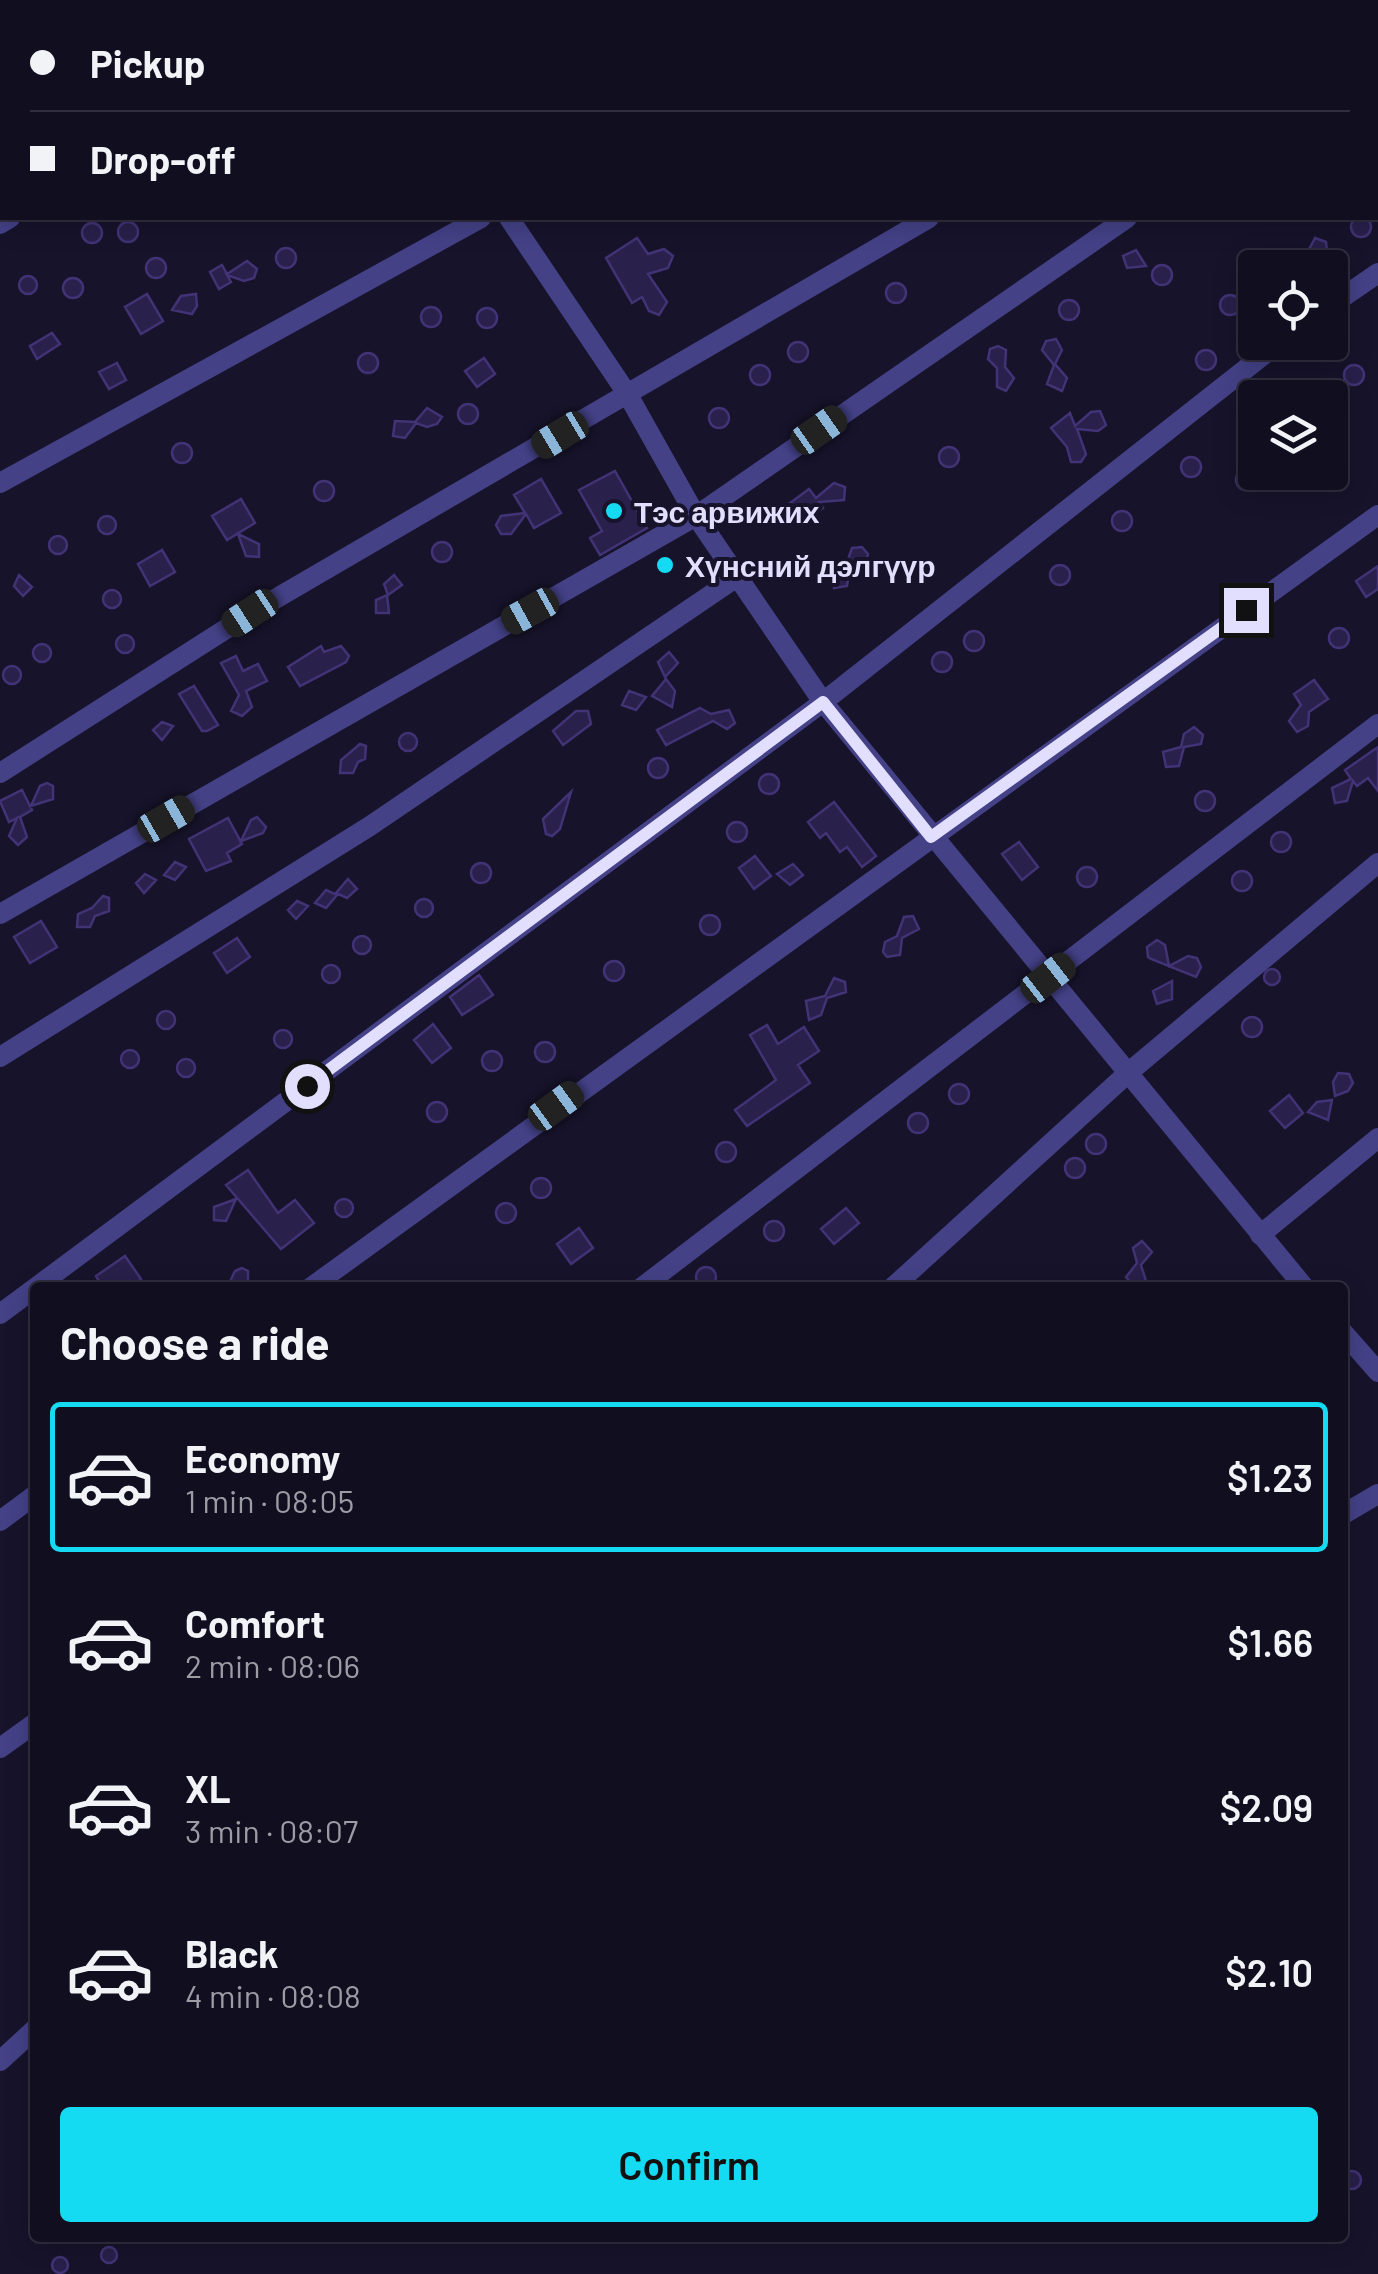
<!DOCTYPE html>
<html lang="en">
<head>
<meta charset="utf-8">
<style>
  body { margin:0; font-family:Barlow,sans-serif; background:#1a1729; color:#f1f3f6; height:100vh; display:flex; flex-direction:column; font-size:38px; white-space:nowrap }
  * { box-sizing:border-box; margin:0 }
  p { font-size:32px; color:#9c9ca5 }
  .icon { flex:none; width:55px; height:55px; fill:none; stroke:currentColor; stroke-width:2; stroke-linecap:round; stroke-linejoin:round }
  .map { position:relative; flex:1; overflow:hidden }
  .details { position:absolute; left:30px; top:1282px; width:1318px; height:960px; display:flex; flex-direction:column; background:#110e20; border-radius:10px; box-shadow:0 5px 25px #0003,0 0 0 2px #302e3e }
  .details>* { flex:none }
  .banner { position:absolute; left:0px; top:0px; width:1380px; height:220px; box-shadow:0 5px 25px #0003,0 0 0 2px #302e3e; display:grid; align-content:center; height:220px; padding:0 30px; background:#110e20 }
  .buttons { position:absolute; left:1238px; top:250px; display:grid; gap:20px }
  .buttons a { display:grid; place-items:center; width:110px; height:110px; border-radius:10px; background:#110e20; box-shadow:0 5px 25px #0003,0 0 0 2px #302e3e; font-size:50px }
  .end { position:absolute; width:45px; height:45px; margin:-22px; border:12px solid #e2defd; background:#111; box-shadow:0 0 0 5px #111 }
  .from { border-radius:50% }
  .car { position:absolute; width:30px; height:60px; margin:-30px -15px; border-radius:12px; box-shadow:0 0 8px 2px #0007; background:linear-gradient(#222 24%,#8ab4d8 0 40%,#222 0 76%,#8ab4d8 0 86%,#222 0) }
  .banner b { display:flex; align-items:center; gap:35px; height:95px; font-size:38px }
  .banner b+b { border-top:2px solid #302e3e }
  .banner i { width:25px; height:25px; background:#f1f3f6 }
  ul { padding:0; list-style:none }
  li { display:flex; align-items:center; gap:30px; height:150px; margin:0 20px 15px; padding:0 10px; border:5px solid transparent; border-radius:10px }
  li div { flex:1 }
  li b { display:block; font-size:38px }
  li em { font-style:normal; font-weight:600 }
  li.active { border-color:#15dbf2 }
  li>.icon { width:90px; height:90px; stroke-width:1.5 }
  h2 { padding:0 30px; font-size:45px; line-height:120px }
  .cta { display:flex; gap:20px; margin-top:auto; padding:20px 30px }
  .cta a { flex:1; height:115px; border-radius:10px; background:#15dbf2; color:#111; font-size:40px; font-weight:600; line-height:115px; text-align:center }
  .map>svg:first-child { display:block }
  .building { fill:#29204b; stroke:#413375; stroke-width:2.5 }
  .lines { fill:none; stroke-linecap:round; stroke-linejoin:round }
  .street { stroke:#444187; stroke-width:20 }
  .route { stroke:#e2defd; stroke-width:12 }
  .poi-dot { fill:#15dbf2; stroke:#17132b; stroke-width:4 }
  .labels { text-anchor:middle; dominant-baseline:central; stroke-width:8; stroke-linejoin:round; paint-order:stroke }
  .poi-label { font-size:30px; font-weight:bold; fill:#e2defd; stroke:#17132b; text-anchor:start }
</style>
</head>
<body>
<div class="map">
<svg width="1378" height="2274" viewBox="0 0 1378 2274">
  <rect width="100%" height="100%" fill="#17132b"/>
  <path class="building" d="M1351 227a10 10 0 1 1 20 0a10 10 0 1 1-20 0Z
    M118 232a10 10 0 1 1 20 0a10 10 0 1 1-20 0Z
    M82 233a10 10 0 1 1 20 0a10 10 0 1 1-20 0Z
    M637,238l11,16 16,-5 9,7 -5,12 -20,6 19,28 -8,13 -10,-4 -7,-14 -10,6 -26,-45z
    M1315,238l11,4 1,10 -18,6 -2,10h-41l-1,-10 42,-5z
    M276 258a10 10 0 1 1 20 0a10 10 0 1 1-20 0Z
    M1136,250l10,16 -19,2 -4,-12z
    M146 268a10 10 0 1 1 20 0a10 10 0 1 1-20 0Z
    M247,261l10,8 -3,9 -10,3 -17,-6 4,7 -12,7 -9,-17 12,-7 5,9z
    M1152 275a10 10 0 1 1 20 0a10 10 0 1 1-20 0Z
    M19 285a9 9 0 1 1 18 0a9 9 0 1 1-18 0Z
    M63 288a10 10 0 1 1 20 0a10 10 0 1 1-20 0Z
    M886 293a10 10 0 1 1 20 0a10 10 0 1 1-20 0Z
    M147,294l16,27 -22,13 -16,-27z
    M196,294l1,12 -5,8 -20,-4 9,-14z
    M1220 305a10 10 0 1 1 20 0a10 10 0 1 1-20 0Z
    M1059 310a10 10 0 1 1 20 0a10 10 0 1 1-20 0Z
    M421 317a10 10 0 1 1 20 0a10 10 0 1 1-20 0Z
    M477 318a10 10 0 1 1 20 0a10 10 0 1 1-20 0Z
    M52,333l8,11 -23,15 -7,-13z
    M1056,339l6,11 -7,14 12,14 -5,13 -15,-7 7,-19 -12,-15 4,-9z
    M788 352a10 10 0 1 1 20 0a10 10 0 1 1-20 0Z
    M998,346l8,4 -1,17 9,11 -8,13 -9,-4v-19l-9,-9 2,-10z
    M1196 360a10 10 0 1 1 20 0a10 10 0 1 1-20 0Z
    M358 363a10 10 0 1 1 20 0a10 10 0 1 1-20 0Z
    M484,358l11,16 -18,13 -12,-16z
    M117,363l9,17 -17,9 -10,-17z
    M1344 375a10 10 0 1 1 20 0a10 10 0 1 1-20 0Z
    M750 375a10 10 0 1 1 20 0a10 10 0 1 1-20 0Z
    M458 414a10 10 0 1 1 20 0a10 10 0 1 1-20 0Z
    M709 418a10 10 0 1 1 20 0a10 10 0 1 1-20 0Z
    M427,408l15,9 -5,7 -10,3 -11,-4 -11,15 -12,-2 2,-15 20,1z
    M1100,411l6,14 -8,6 -21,-2 9,25 -5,8h-10l-4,-15 -16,-19 19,-15 5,13 16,-14z
    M172 453a10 10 0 1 1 20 0a10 10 0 1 1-20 0Z
    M939 457a10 10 0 1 1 20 0a10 10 0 1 1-20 0Z
    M1181 467a10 10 0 1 1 20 0a10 10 0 1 1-20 0Z
    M1236 480a10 10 0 1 1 20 0a10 10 0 1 1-20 0Z
    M615,471l32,57 -47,27 -10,-17 12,-7 -23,-41z
    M541,479l20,34 -27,15 -8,-14 -15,20h-10l-5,-9 5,-9 24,-3 -11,-18z
    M314 491a10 10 0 1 1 20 0a10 10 0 1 1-20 0Z
    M834,483l11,4 -1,13 -25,2 4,6 -23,17 -14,-19 23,-17 7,9z
    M241,499l14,24 -28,17 -15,-24z
    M1112 521a10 10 0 1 1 20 0a10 10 0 1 1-20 0Z
    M98 525a9 9 0 1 1 18 0a9 9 0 1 1-18 0Z
    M238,534l21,10v13l-13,-1z
    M49 545a9 9 0 1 1 18 0a9 9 0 1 1-18 0Z
    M432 552a10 10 0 1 1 20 0a10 10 0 1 1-20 0Z
    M862,547l6,7 -3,10 -16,7 -2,15 -13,2 -2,-16 13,-4 7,-20z
    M162,550l13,22 -25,14 -12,-22z
    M1050 575a10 10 0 1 1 20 0a10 10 0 1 1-20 0Z
    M1378,566v23l-12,8 -10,-16z
    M19,575l13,12 -9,9 -9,-10z
    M394,575l8,10 -14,10 -4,-11z
    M103 599a9 9 0 1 1 18 0a9 9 0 1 1-18 0Z
    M387,595l2,18h-13v-13z
    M1329 638a10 10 0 1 1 20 0a10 10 0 1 1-20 0Z
    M964 641a10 10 0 1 1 20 0a10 10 0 1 1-20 0Z
    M116 644a9 9 0 1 1 18 0a9 9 0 1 1-18 0Z
    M33 653a9 9 0 1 1 18 0a9 9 0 1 1-18 0Z
    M321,646l3,6 17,-6 8,10 -3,6 -46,24 -12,-19z
    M932 662a10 10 0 1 1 20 0a10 10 0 1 1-20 0Z
    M669,652l9,11 -13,14 -7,-15z
    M236,656l7,15 15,-7 9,17 -21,10 6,16 -10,9 -11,-5 8,-16 -18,-32z
    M3 675a9 9 0 1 1 18 0a9 9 0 1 1-18 0Z
    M666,679l9,12 -3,16 -20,-11z
    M1314,680l14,19 -19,13 -1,14 -11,6 -8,-11 12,-16 -7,-11z
    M194,686l24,39 -11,6h-5l-23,-37z
    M629,691l17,6 -10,13 -14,-5z
    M700,708l11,6 18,-4 6,13 -8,6 -14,-8 -47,24 -9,-15z
    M576,711h12l3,13 -28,21 -10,-14z
    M162,722l11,4 -11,14 -9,-10z
    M1194,727l9,8 -2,9 -17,3 -5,19 -13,1 -3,-15 18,-5 3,-13z
    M399 742a9 9 0 1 1 18 0a9 9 0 1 1-18 0Z
    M360,744l6,2 -1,13 -7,3 -5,11h-13l1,-13z
    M1378,747v44l-10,-13 -11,8 -4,-5 -6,20 -12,2 -3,-15 19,-9 -6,-9z
    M648 768a10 10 0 1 1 20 0a10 10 0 1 1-20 0Z
    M759 784a10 10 0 1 1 20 0a10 10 0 1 1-20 0Z
    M47,783l6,3v13l-22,7 9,-20z
    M22,790l10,20 -12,7 7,20 -9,8 -9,-9 8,-18 -8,4 -9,-21z
    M1195 801a10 10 0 1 1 20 0a10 10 0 1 1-20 0Z
    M571,792l-11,37 -8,7 -6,-2 -3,-15z
    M834,802l42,54 -14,11 -15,-20 -7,5 -14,-19 -6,5 -12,-16z
    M257,817l9,10 -3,6 -22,8 10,-21z
    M228,818l14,26 -15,9 4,8 -25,10 -17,-32z
    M727 832a10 10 0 1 1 20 0a10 10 0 1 1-20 0Z
    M1271 842a10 10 0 1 1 20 0a10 10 0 1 1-20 0Z
    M1019,842l19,25 -16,13 -20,-26z
    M755,856l16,20 -17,13 -15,-21z
    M175,862l11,5 -11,13 -11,-5z
    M471 873a10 10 0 1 1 20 0a10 10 0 1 1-20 0Z
    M793,864l10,11 -13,10 -13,-11z
    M1077 877a10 10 0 1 1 20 0a10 10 0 1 1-20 0Z
    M1232 881a10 10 0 1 1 20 0a10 10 0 1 1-20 0Z
    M145,874l11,6 -12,13 -8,-10z
    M348,879l9,10 -10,9 -11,-5z
    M326,890l11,5 -11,13 -11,-5z
    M103,896l6,2v13l-14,5 -5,11h-13l1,-13 14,-6z
    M415 908a9 9 0 1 1 18 0a9 9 0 1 1-18 0Z
    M297,901l11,5 -12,13 -8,-9z
    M700 925a10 10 0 1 1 20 0a10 10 0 1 1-20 0Z
    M913,916l6,13 -17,9 -2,17 -13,2 -4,-5 2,-10 12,-6 7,-19z
    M41,921l16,26 -27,16 -16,-26z
    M353 945a9 9 0 1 1 18 0a9 9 0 1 1-18 0Z
    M237,938l13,19 -23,16 -13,-20z
    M1157,940l8,5 4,21 19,-10 9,2 4,9 -5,10 -45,-18 -3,-2 -1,-10z
    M604 971a10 10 0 1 1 20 0a10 10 0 1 1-20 0Z
    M322 974a9 9 0 1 1 18 0a9 9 0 1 1-18 0Z
    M1264 977a8 8 0 1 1 16 0a8 8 0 1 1-16 0Z
    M479,975l14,20 -31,20 -12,-18z
    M834,978l11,4 1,10 -19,6 -6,17 -12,5 -3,-19 19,-5z
    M1172,981v18l-15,5 -4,-13z
    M157 1020a9 9 0 1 1 18 0a9 9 0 1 1-18 0Z
    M1242 1027a10 10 0 1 1 20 0a10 10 0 1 1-20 0Z
    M433,1024l18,24 -19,15 -18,-23z
    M767,1025l11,19 26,-17 15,24 -21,14 12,18 -63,43 -12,-16 41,-30 -26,-45z
    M274 1039a9 9 0 1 1 18 0a9 9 0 1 1-18 0Z
    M535 1052a10 10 0 1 1 20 0a10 10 0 1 1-20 0Z
    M121 1059a9 9 0 1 1 18 0a9 9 0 1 1-18 0Z
    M482 1061a10 10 0 1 1 20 0a10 10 0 1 1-20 0Z
    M177 1068a9 9 0 1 1 18 0a9 9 0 1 1-18 0Z
    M1338,1073l11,1 4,9 -5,8 -13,5 -2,-14z
    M949 1094a10 10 0 1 1 20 0a10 10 0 1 1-20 0Z
    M1289,1095l14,18 -18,15 -15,-17z
    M1332,1100l-4,20 -20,-8 9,-10z
    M427 1112a10 10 0 1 1 20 0a10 10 0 1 1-20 0Z
    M908 1123a10 10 0 1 1 20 0a10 10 0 1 1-20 0Z
    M1086 1144a10 10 0 1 1 20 0a10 10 0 1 1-20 0Z
    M716 1152a10 10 0 1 1 20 0a10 10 0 1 1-20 0Z
    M1065 1168a10 10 0 1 1 20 0a10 10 0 1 1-20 0Z
    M248,1170l30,43 17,-13 19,23 -33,26 -55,-64z
    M531 1188a10 10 0 1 1 20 0a10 10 0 1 1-20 0Z
    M236,1199l-10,22 -12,-1v-13z
    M335 1208a9 9 0 1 1 18 0a9 9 0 1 1-18 0Z
    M496 1213a10 10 0 1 1 20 0a10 10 0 1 1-20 0Z
    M846,1208l13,15 -25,21 -13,-15z
    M764 1231a10 10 0 1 1 20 0a10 10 0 1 1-20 0Z
    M579,1228l14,20 -22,16 -14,-20z
    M1142,1241l10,11 -11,13 5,16 -12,6 -8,-10 11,-14 -4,-15z
    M125,1256l16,23 -12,9h-26l-7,-12z
    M696 1277a10 10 0 1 1 20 0a10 10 0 1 1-20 0Z
    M242,1268l6,3v13l-21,4 8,-17z
    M1343 2180a9 9 0 1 1 18 0a9 9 0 1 1-18 0Z
    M101 2255a8 8 0 1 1 16 0a8 8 0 1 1-16 0Z
    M52 2265a8 8 0 1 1 16 0a8 8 0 1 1-16 0Z"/>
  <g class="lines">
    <path class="street" d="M367,0l1,2
      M338,2l3,-2
      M813,2l4,-2
      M1243,2l4,-2
      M1378,57v-1
      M509,218l119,177 68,121 127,186 482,586
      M0,224l10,-6
      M1330,306l48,-33
      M0,483l481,-265
      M0,773l251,-160 678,-395
      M0,914l696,-398 431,-298
      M0,1057l370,-231 367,-249
      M1260,1235l118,-97
      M35,1288l788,-586 457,-360
      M310,1288l1068,-773
      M641,1288l737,-564
      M892,1288l236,-215 250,-210
      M0,1314l35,-26
      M1342,1331l36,41
      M1342,1515l36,-21
      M0,1521l35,-26
      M0,1748l35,-25
      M0,2061l35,-32"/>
  </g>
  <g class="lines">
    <path class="route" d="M307,1086l516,-384 108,135 315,-227"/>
  </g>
  <g class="poi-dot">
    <circle cx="614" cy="511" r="10"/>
    <circle cx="665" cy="565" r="10"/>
  </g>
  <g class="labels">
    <g class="poi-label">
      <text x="634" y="511">Тэс арвижих</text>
      <text x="685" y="565">Хүнсний дэлгүүр</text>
    </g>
  </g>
</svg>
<div class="buttons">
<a><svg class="icon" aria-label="locate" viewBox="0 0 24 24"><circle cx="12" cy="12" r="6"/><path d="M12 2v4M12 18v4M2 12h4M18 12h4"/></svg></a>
<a><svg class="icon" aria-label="layers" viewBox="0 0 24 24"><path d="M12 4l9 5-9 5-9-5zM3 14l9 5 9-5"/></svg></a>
</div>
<i class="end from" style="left:307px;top:1086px"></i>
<i class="end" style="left:1246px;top:610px"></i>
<i class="car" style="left:819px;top:430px;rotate:55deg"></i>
<i class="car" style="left:560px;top:435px;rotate:239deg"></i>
<i class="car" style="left:530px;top:611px;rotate:241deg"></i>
<i class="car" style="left:250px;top:613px;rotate:237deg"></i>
<i class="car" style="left:166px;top:819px;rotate:60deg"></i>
<i class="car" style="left:1048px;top:978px;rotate:52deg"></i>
<i class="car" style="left:556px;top:1106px;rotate:54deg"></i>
<div class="banner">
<b><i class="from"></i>Pickup</b>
<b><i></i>Drop-off</b>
</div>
<section class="details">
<h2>Choose a ride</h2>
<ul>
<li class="active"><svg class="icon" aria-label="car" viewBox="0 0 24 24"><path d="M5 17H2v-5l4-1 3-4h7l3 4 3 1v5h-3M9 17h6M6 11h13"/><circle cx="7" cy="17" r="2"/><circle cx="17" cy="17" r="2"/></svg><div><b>Economy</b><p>1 min · 08:05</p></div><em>$1.23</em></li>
<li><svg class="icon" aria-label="car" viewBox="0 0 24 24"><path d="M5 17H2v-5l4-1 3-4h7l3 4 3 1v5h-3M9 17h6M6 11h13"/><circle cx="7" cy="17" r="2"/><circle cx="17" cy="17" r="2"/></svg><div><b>Comfort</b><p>2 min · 08:06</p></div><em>$1.66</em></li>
<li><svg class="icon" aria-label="car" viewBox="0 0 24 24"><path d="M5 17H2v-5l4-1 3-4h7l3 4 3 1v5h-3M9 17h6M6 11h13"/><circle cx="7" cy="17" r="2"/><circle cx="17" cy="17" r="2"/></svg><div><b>XL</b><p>3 min · 08:07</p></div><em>$2.09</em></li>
<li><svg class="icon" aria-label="car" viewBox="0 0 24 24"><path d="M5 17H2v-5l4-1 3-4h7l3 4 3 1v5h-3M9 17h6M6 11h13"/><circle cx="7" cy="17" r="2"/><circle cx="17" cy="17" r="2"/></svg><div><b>Black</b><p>4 min · 08:08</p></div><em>$2.10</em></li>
</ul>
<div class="cta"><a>Confirm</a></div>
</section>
</div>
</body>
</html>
